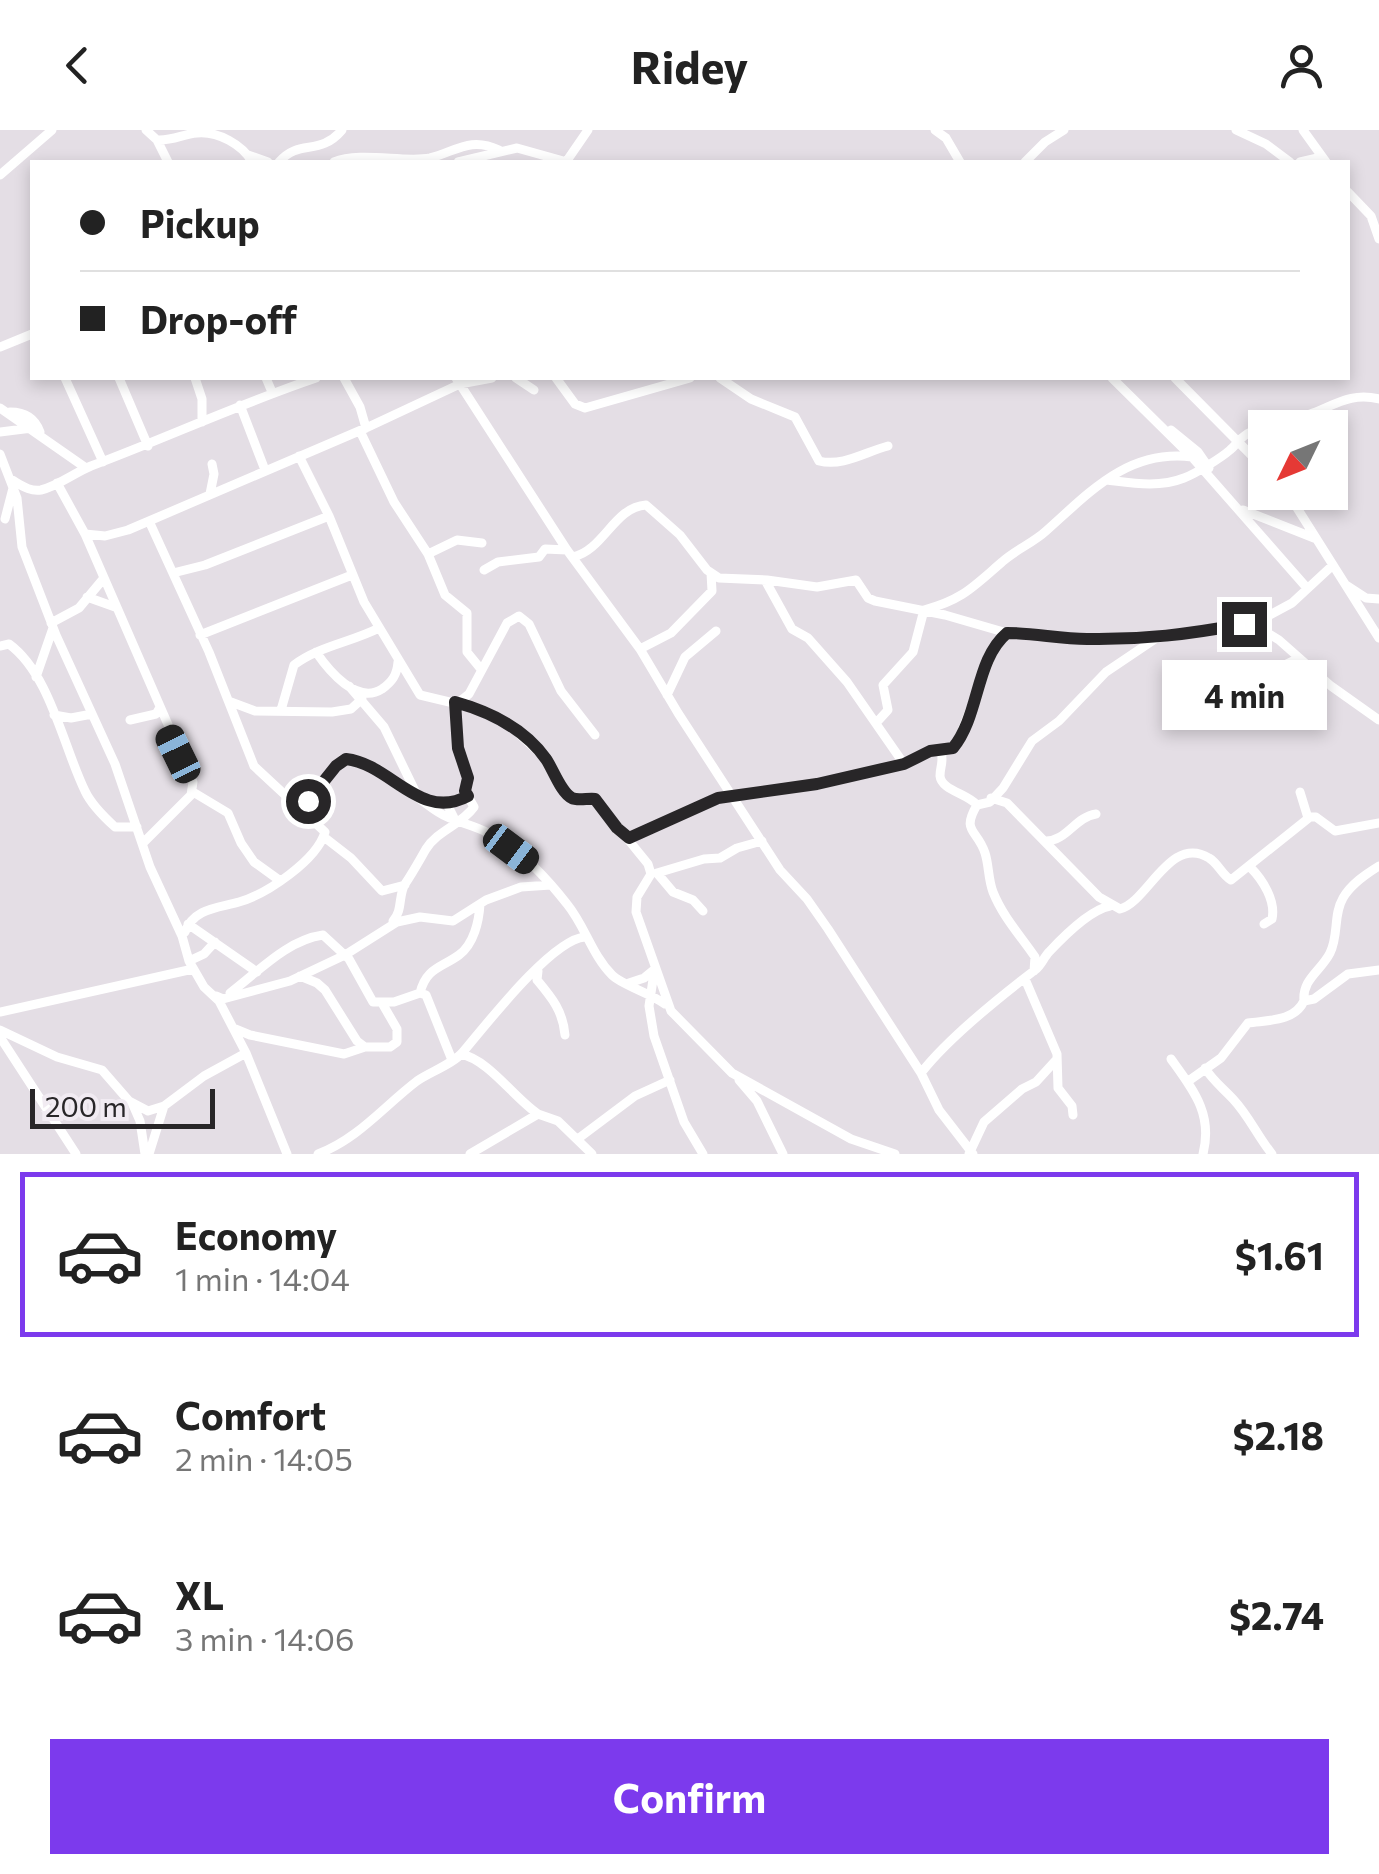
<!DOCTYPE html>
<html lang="en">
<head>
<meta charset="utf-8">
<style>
  body { margin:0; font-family:Commissioner,sans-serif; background:#f2f2f2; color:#222; height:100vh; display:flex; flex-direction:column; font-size:38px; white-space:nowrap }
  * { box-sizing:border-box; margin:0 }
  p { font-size:32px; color:#767676 }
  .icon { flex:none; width:55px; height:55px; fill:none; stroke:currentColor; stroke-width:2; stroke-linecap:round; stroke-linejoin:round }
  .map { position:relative; height:1024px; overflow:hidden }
  .details { display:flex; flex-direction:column; background:#fff; flex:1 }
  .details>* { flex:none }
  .guide { position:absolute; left:30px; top:30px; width:1320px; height:220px; border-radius:0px; box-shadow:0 5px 15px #0003; display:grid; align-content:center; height:220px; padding:0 50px; background:#fff }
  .needle { width:65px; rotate:227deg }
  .tools { position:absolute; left:1248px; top:280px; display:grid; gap:20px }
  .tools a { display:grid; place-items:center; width:100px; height:100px; border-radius:0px; background:#fff; box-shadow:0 5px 15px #0003; font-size:50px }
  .scale { position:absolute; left:30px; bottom:25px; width:185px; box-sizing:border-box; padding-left:10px; border:5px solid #282628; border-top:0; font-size:28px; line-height:35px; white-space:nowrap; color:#282628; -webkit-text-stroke:8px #f1ebf2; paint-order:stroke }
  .end { position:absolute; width:45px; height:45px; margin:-22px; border:12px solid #282628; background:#fff; box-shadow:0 0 0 5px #fff }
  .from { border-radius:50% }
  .bubble { position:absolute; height:70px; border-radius:0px; background:#fff; box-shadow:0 5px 15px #0003; font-size:32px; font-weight:700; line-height:70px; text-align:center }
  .car { position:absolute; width:30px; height:60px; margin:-30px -15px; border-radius:12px; box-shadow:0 0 8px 2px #0007; background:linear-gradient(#222 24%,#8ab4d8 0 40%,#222 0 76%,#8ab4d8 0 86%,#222 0) }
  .guide b { display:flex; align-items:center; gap:35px; height:95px; font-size:38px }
  .guide b+b { border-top:2px solid #e0e0e0 }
  .guide i { width:25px; height:25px; background:#222 }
  ul { padding:18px 0 0; list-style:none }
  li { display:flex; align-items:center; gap:30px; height:165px; margin:0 20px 15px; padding:0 30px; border:5px solid transparent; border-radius:0px }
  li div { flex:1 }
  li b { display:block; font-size:38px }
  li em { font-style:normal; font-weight:700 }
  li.selected { border-color:#7c3aed }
  li>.icon { width:90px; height:90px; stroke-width:1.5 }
  .button { display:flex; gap:20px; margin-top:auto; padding:20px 50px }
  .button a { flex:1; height:115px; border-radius:0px; background:#7c3aed; color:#fff; font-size:40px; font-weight:700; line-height:115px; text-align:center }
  header { display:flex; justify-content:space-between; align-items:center; height:130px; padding:0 50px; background:#fff; font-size:45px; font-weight:700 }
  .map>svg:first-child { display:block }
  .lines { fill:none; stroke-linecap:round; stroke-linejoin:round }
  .minor { stroke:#fff; stroke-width:9 }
  .route { stroke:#282628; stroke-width:12 }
</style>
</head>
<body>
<header><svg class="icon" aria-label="back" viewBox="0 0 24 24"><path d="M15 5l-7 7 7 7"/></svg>Ridey<svg class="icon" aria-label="person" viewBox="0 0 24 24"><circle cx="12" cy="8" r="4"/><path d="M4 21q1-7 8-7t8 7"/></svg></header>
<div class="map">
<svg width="1379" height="1024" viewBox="0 0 1379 1024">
  <rect width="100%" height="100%" fill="#e4dee5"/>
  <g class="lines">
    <path class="minor" d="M146,0l11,10 11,22
      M935,0l11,8 14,24
      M1236,0l30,14 24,18
      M1303,0l23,32
      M157,10c16,1 26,-6 40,-7 21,-2 46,12 55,29
      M248,25l20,7
      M279,32c21,-24 40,-5 63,-32
      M334,32c26,-11 70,1 96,-4 25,-6 40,-22 69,-8
      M458,32l59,-14 50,14
      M566,32l22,-32
      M1025,32l20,-20 19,-12
      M1300,32l22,-5
      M0,45l52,-45
      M1348,62l23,24 8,23
      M0,217l32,-13
      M65,248l38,84
      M119,248l29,68
      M195,248l7,21v23
      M266,248l6,14
      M344,248l16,29 6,21
      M456,248l111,172 73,99 38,64 102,157 27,29 21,30 93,144 18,37 34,44
      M516,248l18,12
      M556,248l19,26 10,4 105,-30
      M720,248l31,21 44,18 24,44c24,6 46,-9 69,-15
      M1112,248l80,79 115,131
      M1175,248l90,91
      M240,275l25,65
      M0,278l86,60
      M10,282c15,0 25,6 30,20
      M1171,300l27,22 11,16
      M360,301l34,71 34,52 17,41 22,18v39l13,16
      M0,302l32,-4
      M0,324l17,44 5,49 34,88 59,129 35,103 32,69 7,25 15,26 15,14 27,52 41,101
      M299,326l30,60 35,86 56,93 63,15 24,13 36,33 25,39 8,5 19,-1 53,65 3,10 -14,23 -1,15 35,99 61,62 119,66 44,15
      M12,350c9,5 18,12 29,10 17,-4 33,-17 50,-24 75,-28 148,-62 225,-88
      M1107,350c25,3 52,8 77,-2 11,-4 37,-20 46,-28 6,-5 9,-11 17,-16 21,-12 44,-12 66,-21 23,-9 40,-21 66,-14
      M57,353l28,51 108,248 -2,13 -48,48
      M1287,362l92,146
      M210,364l4,-20 -2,-10
      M1243,380l71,28
      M5,389l8,-31
      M149,391l60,131 45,114 71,66c-8,28 -58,62 -86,70 -21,6 -45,6 -54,30h-5
      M85,404l20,2 23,-6 238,-102 94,-44 32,-6
      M428,424l29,-14 25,3
      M573,427c31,-7 41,-50 73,-52l34,30 27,35 12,8 48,2 50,7 39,-7 12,18 7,3 70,14 62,18 65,6 85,-1 96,-14 26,16 52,46 48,34
      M484,440l14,-8 41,-5 6,-8 22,1
      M173,443l32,-8 124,-49
      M765,450l27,49 16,9 39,44 57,82
      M1346,455l20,13 13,1
      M87,467l28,10
      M51,493l28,-15 25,-30
      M1253,494l39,-21 41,-38
      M200,505l152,-60
      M0,516l9,-2c41,30 54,102 76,147 6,13 19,26 30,36h22
      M640,519l31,-16 41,-42 -1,-18
      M316,522c13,19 41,53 66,37 10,-7 15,-14 16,-27
      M36,547l17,-49
      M1245,549l21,-5 33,-16
      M349,556l35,41 32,66
      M667,565l18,-38 31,-26
      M231,572l24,9 77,1 19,-3 11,-10
      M459,572l10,-8 38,-71 12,-7 10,8 32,67 34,44
      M281,580l13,-45c25,-19 58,-23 85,-37
      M54,585l17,3 21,-4
      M130,590l26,-6 3,-5
      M877,592l11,-12 -5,-25 30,-33 11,-42c38,-10 49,-23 78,-48 13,-12 31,-19 44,-31 44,-39 82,-82 146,-74
      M941,622l12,-4 5,-7 35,-90 14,-18
      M193,662l35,21 13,30 13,19 25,18
      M1300,662l8,26
      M991,668l16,5 92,94 21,12c28,-7 50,-75 89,-51 9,5 13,17 22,22l79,-63h6l19,14 44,-8
      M424,671l23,3 8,16
      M293,672l15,-1 28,-35 10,-7c33,4 66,36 92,53 15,10 34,12 50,21 31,15 58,44 79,71 18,22 25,51 45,71 10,10 38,18 53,29
      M324,707l27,21 31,33 23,-6
      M629,708l89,-40 99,-13 87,-21 26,-13 11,1c3,10 -1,14 -1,24 1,14 28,18 37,29
      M1045,711c21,1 30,-24 51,-27
      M1250,737c13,13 26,34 22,52l-8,5
      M657,743l47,-14 16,-1 17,-10 25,-7
      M657,743l16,19 20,8 10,11
      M393,791c10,-11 5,-25 12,-37 8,-12 14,-23 21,-35 12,-19 35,-24 48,-42l-9,-16 3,-13 -10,-29 -3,-47
      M188,794l69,48
      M189,831l15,-7 11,-12
      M538,841l-1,9c15,18 26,31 28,55
      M1034,841l1,-14c-15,-22 -32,-40 -42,-65 -5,-13 -4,-27 -8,-39 -8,-24 -24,-21 -8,-48l13,-3 13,-14 29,-47 27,-20 47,-49 49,-33
      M654,843l-5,33 5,30 30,86 19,32
      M300,846l17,7 8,7 32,51 8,6
      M1025,849l32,75 1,34 14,18 1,9
      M629,853l15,-5 11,-9
      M230,863c28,-21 57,-53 93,-58l26,24 24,43h21l26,-9 6,2 26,65
      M420,863c6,-25 21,-25 39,-38 15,-11 20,-34 21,-51
      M216,866l7,3 67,-18 55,-26 52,-33 23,-5 33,4 33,-21 35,-13 30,-2
      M1304,871c-2,-22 17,-30 26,-48 9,-18 3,-38 13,-55 8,-14 23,-24 36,-32
      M0,882l193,-43
      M233,898l17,7 94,19 21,-7h25l7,-5v-13l-15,-26
      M0,900l57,27 45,13 27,31 19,10 16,-5 40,-30 42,-23
      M0,907l76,117
      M461,924c28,6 53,44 77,60
      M1171,929c23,32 42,55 32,95
      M1205,938c8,13 18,20 28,31 16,17 25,38 39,55
      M921,943c28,-36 80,-77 114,-103 6,-4 9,-13 14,-18 14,-15 41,-42 61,-46
      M739,950l18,21 26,53
      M1187,952l34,-24 27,-35c20,-3 46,-1 56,-22l10,-2 34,-25 31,-4
      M133,975l7,16 5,33
      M579,1008l56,-42 35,-16
      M149,1024l15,-48
      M318,1024c40,-15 66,-48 99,-73 13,-9 36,-17 46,-29 22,-26 89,-113 122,-115
      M470,1024l68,-40 20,7 34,33
      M969,1024l15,-32 38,-33 14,-7 21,-23"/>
  </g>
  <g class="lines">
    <path class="route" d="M308,671l28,-35 10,-7c45,5 74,63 122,37l-3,-5 3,-13 -10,-30 -3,-46c36,10 69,26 91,57 7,10 15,34 26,39 5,3 17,0 23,1l22,29 12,10 89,-40 99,-14 87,-20 26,-13 23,-3c27,-33 22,-88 54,-115 27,0 53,6 80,6 56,1 103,-5 157,-15"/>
  </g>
</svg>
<div class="tools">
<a><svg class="needle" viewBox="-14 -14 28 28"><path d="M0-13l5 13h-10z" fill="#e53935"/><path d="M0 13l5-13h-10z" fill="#767676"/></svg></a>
</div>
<div class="scale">200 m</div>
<i class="end from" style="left:308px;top:671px"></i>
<i class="end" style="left:1244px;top:494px"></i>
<div class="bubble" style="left:1162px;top:530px;width:165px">4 min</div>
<i class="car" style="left:178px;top:624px;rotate:334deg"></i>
<i class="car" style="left:511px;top:719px;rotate:127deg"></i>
<div class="guide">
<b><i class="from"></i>Pickup</b>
<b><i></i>Drop-off</b>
</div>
</div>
<section class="details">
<ul>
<li class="selected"><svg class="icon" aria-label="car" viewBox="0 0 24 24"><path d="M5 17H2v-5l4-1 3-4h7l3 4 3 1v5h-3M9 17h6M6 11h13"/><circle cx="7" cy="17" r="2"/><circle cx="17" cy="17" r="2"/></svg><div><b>Economy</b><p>1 min · 14:04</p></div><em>$1.61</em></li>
<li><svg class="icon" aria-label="car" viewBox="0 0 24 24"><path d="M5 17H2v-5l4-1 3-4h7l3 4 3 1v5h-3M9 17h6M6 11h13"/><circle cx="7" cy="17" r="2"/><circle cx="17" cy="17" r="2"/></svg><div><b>Comfort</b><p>2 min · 14:05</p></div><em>$2.18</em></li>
<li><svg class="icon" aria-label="car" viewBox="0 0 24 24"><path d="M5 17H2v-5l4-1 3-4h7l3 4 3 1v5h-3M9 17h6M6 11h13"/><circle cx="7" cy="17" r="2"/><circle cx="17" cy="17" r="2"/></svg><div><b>XL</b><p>3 min · 14:06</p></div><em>$2.74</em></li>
</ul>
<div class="button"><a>Confirm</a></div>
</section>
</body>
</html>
